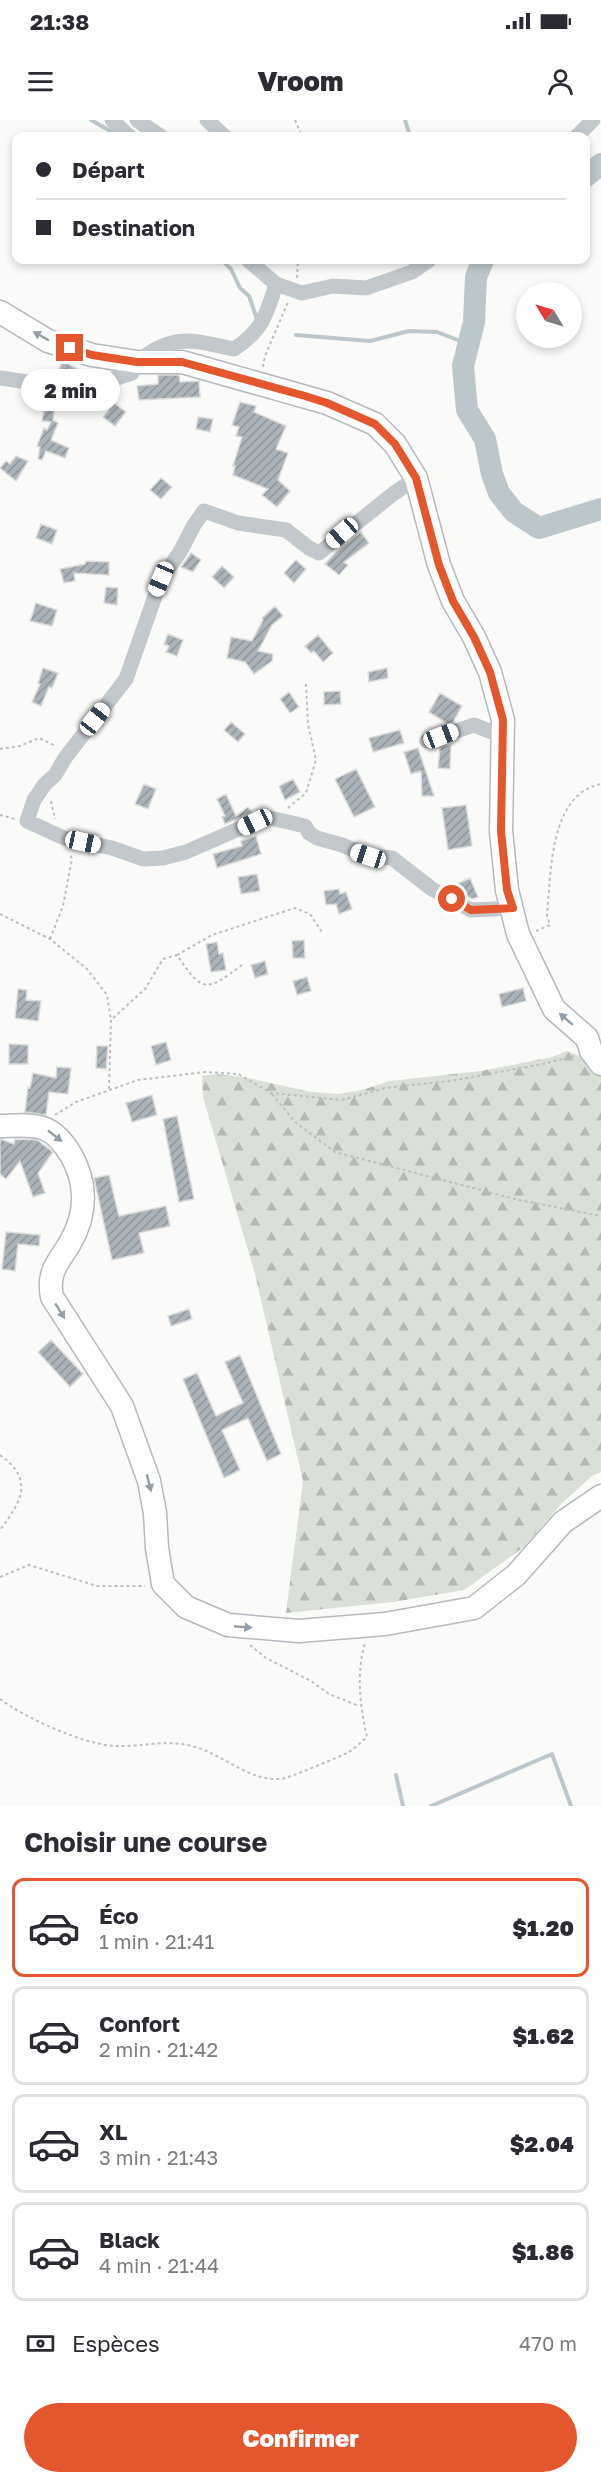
<!DOCTYPE html>
<html lang="fr">
<head>
<meta charset="utf-8">
<style>
  body { margin:0; font-family:"Golos Text",sans-serif; background:#f7f7f7; color:#2b2b33; height:100vh; display:flex; flex-direction:column; font-size:22px; white-space:nowrap }
  * { box-sizing:border-box; margin:0 }
  p { font-size:20px; color:#7c7c81 }
  .icon { flex:none; width:33px; height:33px; fill:none; stroke:currentColor; stroke-width:2; stroke-linecap:round; stroke-linejoin:round }
  .map { position:relative; height:1686px; overflow:hidden }
  .sheet { display:flex; flex-direction:column; background:#fff; flex:1 }
  .sheet>* { flex:none }
  .top-card { position:absolute; left:12px; top:12px; width:578px; height:132px; border-radius:12px; box-shadow:0 3px 9px #0003; display:grid; align-content:center; height:132px; padding:0 24px; background:#fff }
  .needle { width:39px; rotate:308deg }
  .controls { position:absolute; left:516px; top:162px; display:grid; gap:12px }
  .controls a { display:grid; place-items:center; width:66px; height:66px; border-radius:50%; background:#fff; box-shadow:0 3px 9px #0003; font-size:30px }
  .end { position:absolute; width:27px; height:27px; margin:-14px; border:8px solid #e4572e; background:#fff; box-shadow:0 0 0 3px #fff }
  .from { border-radius:50% }
  .bubble { position:absolute; height:42px; border-radius:21px; background:#fff; box-shadow:0 3px 9px #0003; font-size:20px; font-weight:800; line-height:42px; text-align:center }
  .car { position:absolute; width:18px; height:36px; margin:-18px -9px; border-radius:8px; box-shadow:0 0 4px 2px #0007; background:linear-gradient(#fff 24%,#345 0 40%,#fff 0 76%,#345 0 86%,#fff 0) }
  .top-card b { display:flex; align-items:center; gap:21px; height:57px; font-size:22px }
  .top-card b+b { border-top:2px solid #e1e1e2 }
  .top-card i { width:15px; height:15px; background:#2b2b33 }
  ul { padding:0; list-style:none }
  li { display:flex; align-items:center; gap:18px; height:99px; margin:0 12px 9px; padding:0 12px; border:3px solid #e1e1e2; border-radius:12px }
  li div { flex:1 }
  li b { display:block; font-size:22px }
  li em { font-style:normal; font-weight:800 }
  li.on { border-color:#e4572e }
  li>.icon { width:54px; height:54px; stroke-width:1.5 }
  h2 { padding:0 24px; font-size:27px; line-height:72px }
  .pay { display:flex; align-items:center; gap:15px; height:66px; padding:0 24px; font-size:22px }
  .pay p { margin-inline-start:auto }
  .primary-button { display:flex; gap:12px; margin-top:auto; padding:12px 24px }
  .primary-button a { flex:1; height:69px; border-radius:36px; background:#e4572e; color:#fff; font-size:24px; font-weight:800; line-height:69px; text-align:center }
  .status { display:flex; justify-content:space-between; align-items:center; height:42px; padding:0 30px; background:#fff; direction:ltr }
  .status svg { height:16px; fill:currentColor }
  header { display:flex; justify-content:space-between; align-items:center; height:78px; padding:0 24px; background:#fff; font-size:27px; font-weight:800 }
  .map>svg:first-child { display:block }
  .forest { fill:url(#forest-firs) }
  .lines { fill:none; stroke-linecap:round; stroke-linejoin:round }
  .stream { stroke:#bbc7cb; stroke-width:4 }
  .river { stroke:#bbc7cb; stroke-width:22 }
  .building { fill:url(#building-hatch); stroke:#dcdcda; stroke-width:1.5 }
  .primary-casing { stroke:#b5babe; stroke-width:25 }
  .path { stroke:#bbbfc2; stroke-width:2; stroke-dasharray:3 3; stroke-linecap:butt }
  .minor { stroke:#c3c8cc; stroke-width:15 }
  .primary { stroke:#fff; stroke-width:22 }
  .oneway { fill:#939fa8 }
  .route { stroke:#e4572e; stroke-width:8 }
</style>
</head>
<body>
<div class="status"><b>21:38</b><svg viewBox="0 0 49 12"><path d="M0 12V9h3v3zM5 12V6h3v6zM10 12V3h3v9zM15 12V0h3v12zM26 1h20v11H26zM47 4h2v5h-2z"/></svg></div>
<header><svg class="icon" aria-label="menu" viewBox="0 0 24 24"><path d="M4 6h16M4 12h16M4 18h16"/></svg>Vroom<svg class="icon" aria-label="person" viewBox="0 0 24 24"><circle cx="12" cy="8" r="4"/><path d="M4 21q1-7 8-7t8 7"/></svg></header>
<div class="map">
<svg width="601" height="1686" viewBox="0 0 601 1686">
  <defs>
    <pattern id="forest-firs" width="22" height="20" patternUnits="userSpaceOnUse" patternTransform="scale(1.5)"><rect width="22" height="20" fill="#dadfd7"/><path d="M5 1l3.5 6h-7zM16 11l3.5 6h-7z" fill="#b4b9b4"/></pattern>
    <pattern id="building-hatch" width="6" height="6" patternUnits="userSpaceOnUse" patternTransform="scale(1.5)"><rect width="6" height="6" fill="#aab3b9"/><path d="M-1 1l2-2M0 6l6-6M5 7l2-2" fill="none" stroke="#8e969c"/></pattern>
  </defs>
  <rect width="100%" height="100%" fill="#fafaf8"/>
  <path class="forest" d="M567,931l32,13 2,4v404l-9,4 -32,29 -36,42 -60,43 -71,12 -107,11 17,-132 -48,-207 -52,-177 -1,-21 15,-2 26,3 68,15 28,2 23,-4 28,-9 91,-10 71,-14z"/>
  <g class="lines">
    <path class="stream" d="M91,0l28,16
      M405,0l5,16
      M222,140l9,9 9,19 9,8 8,23
      M296,215l74,6 39,-10 28,1 31,12
      M396,1655l7,31
      M431,1686l121,-52 19,52"/>
    <path class="river" d="M585,57l16,-13
      M483,140l-7,17 -2,45 -11,44 4,44 18,29 7,35 7,19 15,19 25,16 62,-19"/>
  </g>
  <path class="building" d="M63,241l18,10 -3,6 -8,1 -12,-7z
    M158,255h21l1,7 19,-1 1,16 -61,3 -2,-14 21,-2z
    M240,282l16,4 -2,6 32,14 -10,23 12,4 -10,27 12,11 -13,16 -15,-12 6,-6 -35,-14 2,-9h-2l9,-29 -6,-1 3,-9 -7,-2z
    M114,283l12,9 -11,14 -12,-9z
    M45,284l10,2 -2,14 5,3 -7,17 18,8 -4,10 -19,-7 -4,9 -4,-1 2,-12 -3,-1 7,-18 3,2 4,-8 -9,-1z
    M198,297l15,2 -3,13 -14,-3z
    M16,336l12,5 -12,20 -16,-13 6,-7 4,3z
    M161,358l11,9 -11,12 -11,-9z
    M41,404l16,6 -5,14 -16,-6z
    M361,412l8,11 -25,19 4,3 -9,10 -14,-11 10,-11z
    M191,433l10,7 -8,12 -12,-5z
    M296,440l10,9 -12,14 -10,-10z
    M86,441l23,1v13l-35,-2 1,8 -11,2 -4,-14 25,-5z
    M222,446l12,11 -10,11 -12,-11z
    M106,467l12,1 -1,17 -13,-2z
    M36,483l21,7 -5,16 -22,-5z
    M275,486l8,10 -11,9 -14,26 15,3 -1,7 -18,13 -9,-12 -18,-4 4,-21 21,4 11,-21 -1,-2z
    M168,514l15,6 -6,16 -11,-4 3,-6 -5,-2z
    M318,515l15,18 -10,9 -9,-11 -3,2 -6,-7z
    M43,548l15,5 -6,15 -3,-1 -8,19 -9,-4 8,-18 -2,-1z
    M387,548l1,10 -19,4 -1,-10z
    M340,571l1,13 -17,1v-13z
    M289,572l10,15 -9,6 -10,-14z
    M440,573l22,13 -9,16 -5,2 -19,-12z
    M231,602l14,12 -7,8 -14,-12z
    M400,610l4,13 -31,9 -4,-14z
    M446,625h5l-1,24 -12,-1 2,-21z
    M418,628l16,48h-12l-1,-25 -10,3 -7,-22z
    M356,649l19,38 -21,10 -19,-38z
    M293,659l7,13 -15,8 -6,-14z
    M144,664l12,5 -8,20 -13,-5z
    M226,674l10,22 12,-9 4,5 -27,12 -3,-7 3,-1 -8,-17z
    M466,685l6,41 -24,4 -6,-42z
    M256,716l5,18 -44,14 -4,-14 29,-8 -1,-5z
    M257,754l3,17 -19,3 -3,-17z
    M470,758l8,19 -6,2 -17,-8 -2,-5z
    M339,769l1,5 6,-2 6,17 -13,5 -3,-10 -10,1 -2,-14z
    M304,820l1,18h-12l-1,-17z
    M217,822l2,12 4,-1 3,17 -15,2 -5,-28z
    M265,841l3,13 -13,4 -4,-13z
    M307,857l4,14 -14,4 -4,-14z
    M523,868l3,13 -24,6 -3,-13z
    M18,869l9,1 -1,10 15,1 -3,20 -23,-3z
    M166,922l5,18 -15,5 -5,-19z
    M9,924l19,1v19h-19z
    M97,926h11l-2,23 -10,-1z
    M57,947l14,1 -3,26 -19,-2 -3,23 -21,-3 3,-25 2,1 3,-15 23,5z
    M152,975l5,20 -25,7 -6,-19z
    M177,996l17,83 -15,3 -16,-83z
    M0,1019l14,5 1,-5 22,1 16,12 -15,21 7,20 -12,4 -13,-36 -14,18 -6,-5z
    M109,1055l10,41 47,-10 4,20 -31,7 5,20 -32,7 -18,-82z
    M6,1112l34,3 -1,11 -21,-2 -3,27 -13,-2z
    M189,1189l3,10 -21,7 -3,-10z
    M51,1220l32,34 -13,13 -32,-35z
    M240,1235l41,99 -14,7 -19,-43 -26,12 18,40 -16,8 -41,-99 14,-6 19,43 27,-13 -18,-41z"/>
  <g class="lines">
    <defs>
      <path id="primary" d="M0,192l48,29 44,14 45,7h45l145,41 48,21 20,20 21,34 23,87 14,36 21,36 16,35 13,48 -2,111 6,59 11,44 36,75 33,29 4,13 10,13
        M0,1006c34,-1 51,-5 71,29 16,28 16,59 -1,88 -12,20 -23,29 -18,54l70,109 27,75 6,32 2,35 6,36 23,23 42,18 71,6 86,-7 89,-16 42,-33 47,-53 38,-26"/>
    </defs>
    <use href="#primary" class="primary-casing"/>
    <path class="path" d="M295,0l7,16
      M297,158l1,-18
      M263,247l2,-11 23,-54
      M0,629l20,-3 19,-8 17,8
      M51,681l4,18
      M288,688l18,-15 10,-33 -8,-36 -2,-40
      M0,695l15,4
      M0,794l50,25 37,30 20,26 4,25
      M536,811l14,-6 -3,-10c4,-41 2,-121 54,-131
      M50,819l13,-33 9,-47 -2,-5
      M177,835l35,-20 83,-27 15,6 13,20
      M109,969l2,-69 34,-31 18,-30 14,-4c25,37 28,38 65,10
      M272,974l23,28 40,30 184,48 82,16
      M55,995l21,-13 62,-22 67,-8 33,2 33,19 71,7 43,-12 65,-7 93,-17 31,-8
      M0,1335c35,25 21,47 0,75
      M0,1457l29,-12 68,21h48
      M250,1525l16,13 45,23 18,13 30,12
      M0,1579c25,19 83,45 114,47 24,1 50,-6 73,-1 34,6 58,36 94,34 6,0 60,-23 68,-27 6,-4 12,-10 18,-15 -7,-30 -11,-64 -2,-94"/>
    <path class="minor" d="M112,0l17,16
      M137,0l23,16
      M207,0l17,16
      M577,16l16,-16
      M276,164l26,9 31,-7 33,2 46,-16 17,-12
      M0,258l68,10 30,-4 34,-11c9,-19 33,-32 55,-32 15,0 32,5 47,8 28,-18 33,-35 42,-65l-28,-24
      M416,358l-23,16 -74,59 -10,-5 -23,-18 -48,-7 -34,-12 -10,14 -14,27 -19,27 -35,100 -61,79 -10,17 -10,9 -11,16 -7,21 37,17 48,10 31,11 20,-1 23,-6 80,-35 39,9 4,7 8,5 25,7 26,11 24,2 40,31 39,21 42,-2
      M427,621l47,-16 28,11"/>
    <use href="#primary" class="primary"/>
  </g>
  <defs><path id="oneway-solid" d="M-6-.8H1V-3.2L6.5 0L1 3.2V.8H-6Z" transform="scale(1.5)"/></defs>
  <g class="oneway">
    <use href="#oneway-solid" transform="translate(41 216) rotate(-151)"/>
    <use href="#oneway-solid" transform="translate(566 899) rotate(-139)"/>
    <use href="#oneway-solid" transform="translate(55 1016) rotate(38)"/>
    <use href="#oneway-solid" transform="translate(60 1191) rotate(58)"/>
    <use href="#oneway-solid" transform="translate(149 1363) rotate(76)"/>
    <use href="#oneway-solid" transform="translate(243 1507) rotate(5)"/>
  </g>
  <g class="lines">
    <path class="route" d="M70,228l22,7 45,7h45l123,34 22,7 48,21 20,20 21,34 23,87 14,36 21,36 16,35 13,48 -2,111 6,59 6,18 -42,2 -19,-11"/>
  </g>
</svg>
<div class="controls">
<a><svg class="needle" viewBox="-14 -14 28 28"><path d="M0-13l5 13h-10z" fill="#e53935"/><path d="M0 13l5-13h-10z" fill="#7c7c81"/></svg></a>
</div>
<i class="end from" style="left:452px;top:779px"></i>
<i class="end" style="left:70px;top:228px"></i>
<div class="bubble" style="left:21px;top:249px;width:99px">2 min</div>
<i class="car" style="left:342px;top:413px;rotate:229deg"></i>
<i class="car" style="left:161px;top:459px;rotate:203deg"></i>
<i class="car" style="left:95px;top:599px;rotate:38deg"></i>
<i class="car" style="left:441px;top:616px;rotate:69deg"></i>
<i class="car" style="left:255px;top:702px;rotate:245deg"></i>
<i class="car" style="left:83px;top:722px;rotate:102deg"></i>
<i class="car" style="left:368px;top:736px;rotate:288deg"></i>
<div class="top-card">
<b><i class="from"></i>Départ</b>
<b><i></i>Destination</b>
</div>
</div>
<section class="sheet">
<h2>Choisir une course</h2>
<ul>
<li class="on"><svg class="icon" aria-label="car" viewBox="0 0 24 24"><path d="M5 17H2v-5l4-1 3-4h7l3 4 3 1v5h-3M9 17h6M6 11h13"/><circle cx="7" cy="17" r="2"/><circle cx="17" cy="17" r="2"/></svg><div><b>Éco</b><p>1 min · 21:41</p></div><em>$1.20</em></li>
<li><svg class="icon" aria-label="car" viewBox="0 0 24 24"><path d="M5 17H2v-5l4-1 3-4h7l3 4 3 1v5h-3M9 17h6M6 11h13"/><circle cx="7" cy="17" r="2"/><circle cx="17" cy="17" r="2"/></svg><div><b>Confort</b><p>2 min · 21:42</p></div><em>$1.62</em></li>
<li><svg class="icon" aria-label="car" viewBox="0 0 24 24"><path d="M5 17H2v-5l4-1 3-4h7l3 4 3 1v5h-3M9 17h6M6 11h13"/><circle cx="7" cy="17" r="2"/><circle cx="17" cy="17" r="2"/></svg><div><b>XL</b><p>3 min · 21:43</p></div><em>$2.04</em></li>
<li><svg class="icon" aria-label="car" viewBox="0 0 24 24"><path d="M5 17H2v-5l4-1 3-4h7l3 4 3 1v5h-3M9 17h6M6 11h13"/><circle cx="7" cy="17" r="2"/><circle cx="17" cy="17" r="2"/></svg><div><b>Black</b><p>4 min · 21:44</p></div><em>$1.86</em></li>
</ul>
<div class="pay"><svg class="icon" aria-label="cash" viewBox="0 0 24 24"><path d="M3 7h18v10H3z"/><circle cx="12" cy="12" r="2"/></svg>Espèces<p>470 m</p></div>
<div class="primary-button"><a>Confirmer</a></div>
</section>
</body>
</html>
